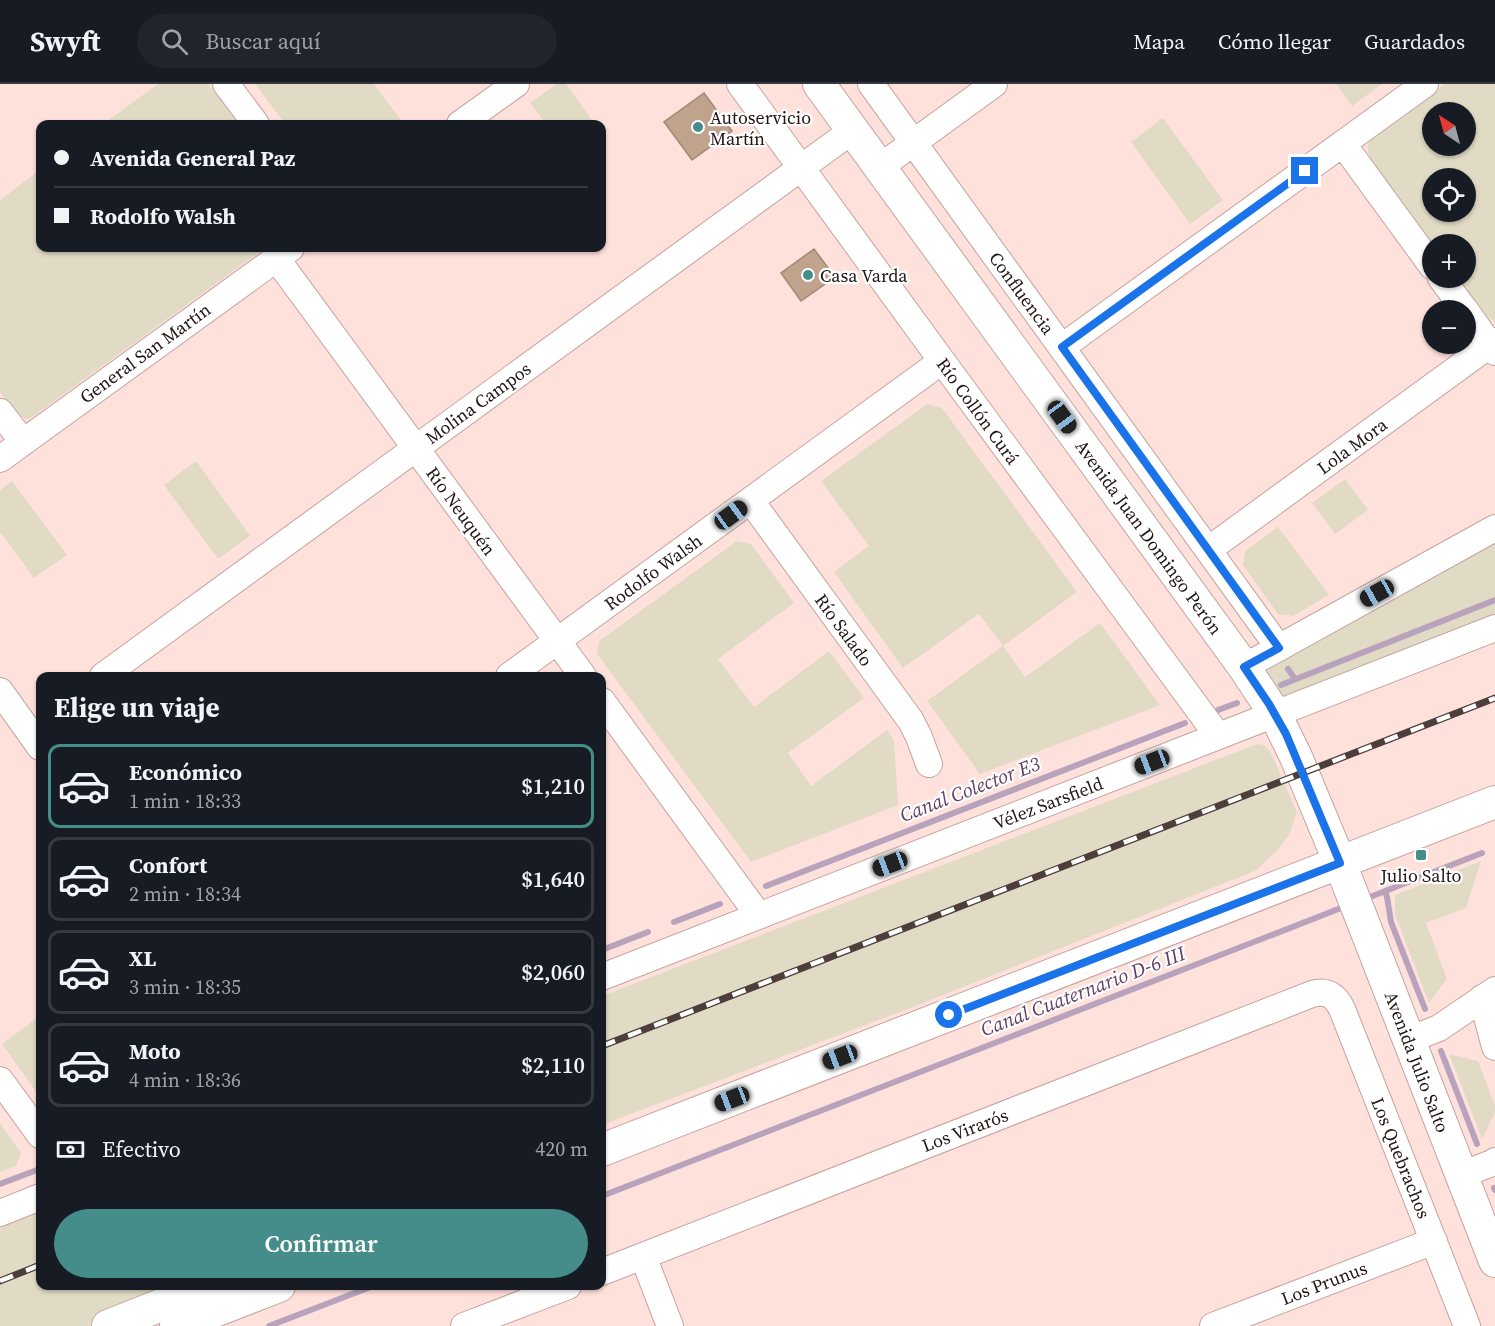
<!DOCTYPE html>
<html lang="es">
<head>
<meta charset="utf-8">
<style>
  body { margin:0; font-family:"Source Serif 4",serif; background:#20242c; color:#f1f3f6; height:100vh; display:flex; flex-direction:column; font-size:22px; white-space:nowrap }
  * { box-sizing:border-box; margin:0 }
  p { font-size:20px; color:#9ea1a6 }
  .icon { flex:none; width:33px; height:33px; fill:none; stroke:currentColor; stroke-width:2; stroke-linecap:round; stroke-linejoin:round }
  .map { position:relative; flex:1; overflow:hidden }
  .sheet { position:absolute; left:36px; top:588px; width:570px; height:618px; display:flex; flex-direction:column; background:#171b24; border-radius:12px; box-shadow:0 2px 4px #0004 }
  .sheet>* { flex:none }
  .top-card { position:absolute; left:36px; top:36px; width:570px; height:132px; border-radius:12px; box-shadow:0 2px 4px #0004; display:grid; align-content:center; height:132px; padding:0 18px; background:#171b24 }
  .needle { width:39px; rotate:324deg }
  .buttons { position:absolute; left:1422px; top:18px; display:grid; gap:12px }
  .buttons a { display:grid; place-items:center; width:54px; height:54px; border-radius:50%; background:#171b24; box-shadow:0 2px 4px #0004; font-size:30px }
  .end { position:absolute; width:27px; height:27px; margin:-14px; border:8px solid #1a73e8; background:#fff; box-shadow:0 0 0 3px #fff }
  .from { border-radius:50% }
  .car { position:absolute; width:18px; height:36px; margin:-18px -9px; border-radius:8px; box-shadow:0 0 4px 2px #0007; background:linear-gradient(#222 24%,#8ab4d8 0 40%,#222 0 76%,#8ab4d8 0 86%,#222 0) }
  .top-card b { display:flex; align-items:center; gap:21px; height:57px; font-size:22px }
  .top-card b+b { border-top:2px solid #363941 }
  .top-card i { width:15px; height:15px; background:#f1f3f6 }
  ul { padding:0; list-style:none }
  li { display:flex; align-items:center; gap:18px; height:84px; margin:0 12px 9px; padding:0 6px; border:3px solid #363941; border-radius:12px }
  li div { flex:1 }
  li b { display:block; font-size:22px }
  li em { font-style:normal; font-weight:600 }
  li.selected { border-color:#458d8a }
  li>.icon { width:54px; height:54px; stroke-width:1.5 }
  h2 { padding:0 18px; font-size:27px; line-height:72px }
  .pay { display:flex; align-items:center; gap:15px; height:66px; padding:0 18px; font-size:22px }
  .pay p { margin-inline-start:auto }
  .action { display:flex; gap:12px; margin-top:auto; padding:12px 18px }
  .action a { flex:1; height:69px; border-radius:36px; background:#458d8a; color:#fff; font-size:24px; font-weight:600; line-height:69px; text-align:center }
  header { display:flex; align-items:center; gap:36px; box-sizing:border-box; height:84px; padding:0 30px; background:#171b24; border-bottom:2px solid #363941 }
  header strong { font-size:28px }
  nav { display:flex; gap:33px; margin-inline-start:auto; font-size:21px }
  .search { width:420px; height:54px; background:#20242c; display:flex; align-items:center; gap:15px; box-sizing:border-box; padding:0 21px; border-radius:33px; color:#9ea1a6; font-size:22px }
  .map>svg:first-child { display:block }
  .green { fill:#e1dbc5; fill-rule:evenodd }
  .lines { fill:none; stroke-linecap:round; stroke-linejoin:round }
  .stream { stroke:#b9a2bc; stroke-width:6 }
  .building { fill:#bfa38d; stroke:#a28874; stroke-width:1.5 }
  .minor-casing { stroke:#c5a29d; stroke-width:28 }
  .major-casing { stroke:#c5a29d; stroke-width:34 }
  .minor { stroke:#fff; stroke-width:26 }
  .major { stroke:#fff; stroke-width:32 }
  .rail-casing { stroke:#4e3e3b; stroke-width:7 }
  .rail { stroke:#fff; stroke-width:4.5; stroke-dasharray:14; stroke-linecap:butt }
  .route { stroke:#1a73e8; stroke-width:8 }
  .poi-dot { fill:#458d8a; stroke:#fff; stroke-width:2 }
  .labels { text-anchor:middle; dominant-baseline:central; stroke-width:4.5; stroke-linejoin:round; paint-order:stroke }
  .poi-label { font-size:18px; fill:#221513; stroke:#fff; text-anchor:start }
  .street-label { font-size:18px; fill:#221513; stroke:#fff }
  .water-label { font-size:20px; font-style:italic; fill:#5f3d63; stroke:#fff }
</style>
</head>
<body>
<header>
<strong>Swyft</strong>
<div class="search"><svg class="icon" aria-label="search" viewBox="0 0 24 24"><circle cx="10" cy="10" r="6"/><path d="M15 15l6 6"/></svg>Buscar aquí</div>
<nav><a>Mapa</a><a>Cómo llegar</a><a>Guardados</a></nav>
</header>
<div class="map">
<svg width="1495" height="1242" viewBox="0 0 1495 1242">
  <rect width="100%" height="100%" fill="#ffe1dc"/>
  <path class="green" d="M158,0h50l30,40h-135z
    M255,0h119l30,40h-119z
    M556,0h10l29,40h-49l-16,-21z
    M1336,0h46l-30,22z
    M1445,0h50v238l-7,-5 -30,-39h8v-34h-33l-61,-82c-6,-11 -6,-20 3,-28zM1432,28h34v34h-34zM1432,94h34v34h-34z
    M1163,34l60,82 -33,24 -59,-82z
    M40,86v78h225l-233,169 -6,2 -9,-4 -17,-23v-192z
    M927,320l15,4 135,184 -74,54 22,31 75,-54 60,82 -180,69 -53,-73 76,-55 -24,-32 -76,54 -69,-96 35,-26 -48,-65z
    M196,377l54,75 -32,23 -54,-74z
    M1345,395l23,31 -33,24 -23,-31z
    M12,397l55,74 -33,23 -34,-46v-42z
    M1278,443l51,68 -36,21 -15,-2 -35,-49 2,-14z
    M1495,456v77l-210,80c-7,-5 -15,-16 -17,-24l3,-8z
    M737,457l14,3 43,59 -76,56 36,48 75,-56 35,47 -76,55 23,33 76,-56 7,10 4,65 -147,57 -154,-208 2,-13z
    M1257,660l7,1 6,6 27,61 -8,23 -12,16 -22,20 -337,134 -316,120v-129z
    M1481,777l-15,47 -40,15 21,56 -18,24 -34,-88v-20z
    M40,932v81l-38,-53z
    M1449,970l29,7 17,45v6l-13,27z
    M0,1039l21,30 -5,13 -16,6z
    M40,1128v74h152l-103,40h-89v-98z"/>
  <g class="lines">
    <path class="stream" d="M1288,585l7,10
      M1281,601l214,-85
      M1218,626l19,-7
      M766,802l419,-163
      M1385,807l2,6 4,25 34,87
      M1365,815l117,-46
      M674,838l46,-18
      M602,866l46,-18
      M1441,967l36,93
      M0,1100l37,-14
      M1494,1104l1,2
      M602,1112l739,-288
      M269,1242l104,-40"/>
  </g>
  <path class="building" d="M704,9l28,38 -40,29 -28,-38z
    M814,165l21,28 -34,24 -20,-28z"/>
  <g class="lines">
    <defs>
      <path id="minor" d="M226,0l30,40
        M740,0l202,277 276,375
        M871,0l408,564
        M460,40l56,-40
        M1343,60l89,122
        M880,83l114,-83
        M276,174l307,418
        M1441,194l24,32
        M1466,227l29,41
        M1062,263l363,-263
        M0,328l23,30
        M0,375l291,-211
        M751,417l160,220 8,16 10,27
        M1208,466l287,-209
        M1244,583l251,-139
        M103,592l750,-546
        M509,592l433,-315
        M0,607l40,56
        M602,617l157,215
        M602,893l893,-349
        M1482,914l13,49
        M1409,956l30,-12 56,-38
        M0,996l40,55
        M1461,1091l31,-12 3,-2
        M0,1129l40,-16
        M643,1172l27,70
        M602,1188l710,-278c14,-4 23,1 30,15l125,317
        M464,1242l104,-40
        M1213,1242l221,-85"/>
      <path id="major" d="M819,0l425,583 31,47 21,43 44,106 155,398
        M602,1066l893,-348
        M108,1242l102,-40
        M176,1242l103,-40"/>
    </defs>
    <use href="#minor" class="minor-casing"/>
    <use href="#major" class="major-casing"/>
    <use href="#minor" class="minor"/>
    <use href="#major" class="major"/>
    <defs>
      <path id="rail" d="M602,962l893,-348
        M0,1197l40,-16"/>
    </defs>
    <use href="#rail" class="rail-casing"/>
    <use href="#rail" class="rail"/>
  </g>
  <g class="lines">
    <path class="route" d="M949,931l391,-152 -54,-129 -17,-30 -25,-37 35,-19 -217,-301 243,-176"/>
  </g>
  <g class="poi-dot">
    <circle cx="698" cy="43" r="6"/>
    <circle cx="808" cy="191" r="6"/>
    <rect x="1415" y="765" width="12" height="12" rx="3"/>
  </g>
  <g class="labels">
    <g class="poi-label">
      <text x="710" y="33">Autoservicio<tspan x="710" dy="21">Martín</tspan></text>
      <text x="820" y="191">Casa Varda</text>
      <text x="1421" y="791" text-anchor="middle">Julio Salto</text>
    </g>
    <g class="street-label">
      <text transform="translate(1022 209) rotate(54)">Confluencia</text>
      <text transform="translate(145 269) rotate(-36)">General San Martín</text>
      <text transform="translate(478 319) rotate(-36)">Molina Campos</text>
      <text transform="translate(978 327) rotate(54)">Río Collón Curá</text>
      <text transform="translate(1352 362) rotate(-36)">Lola Mora</text>
      <text transform="translate(461 427) rotate(54)">Río Neuquén</text>
      <text transform="translate(1149 453) rotate(54)">Avenida Juan Domingo Perón</text>
      <text transform="translate(653 488) rotate(-36)">Rodolfo Walsh</text>
      <text transform="translate(844 546) rotate(54)">Río Salado</text>
      <text transform="translate(1048 719) rotate(-21)">Vélez Sarsfield</text>
      <text transform="translate(1417 978) rotate(69)">Avenida Julio Salto</text>
      <text transform="translate(965 1046) rotate(-21)">Los Virarós</text>
      <text transform="translate(1401 1074) rotate(68)">Los Quebrachos</text>
      <text transform="translate(1324 1199) rotate(-21)">Los Prunus</text>
    </g>
    <g class="water-label">
      <text transform="translate(970 705) rotate(-21)">Canal Colector E3</text>
      <text transform="translate(1083 907) rotate(-21)">Canal Cuaternario D-6 III</text>
    </g>
  </g>
</svg>
<div class="buttons">
<a><svg class="needle" viewBox="-14 -14 28 28"><path d="M0-13l5 13h-10z" fill="#e53935"/><path d="M0 13l5-13h-10z" fill="#9ea1a6"/></svg></a>
<a><svg class="icon" aria-label="locate" viewBox="0 0 24 24"><circle cx="12" cy="12" r="6"/><path d="M12 2v4M12 18v4M2 12h4M18 12h4"/></svg></a>
<a>+</a>
<a>−</a>
</div>
<i class="end from" style="left:949px;top:931px"></i>
<i class="end" style="left:1305px;top:87px"></i>
<i class="car" style="left:1062px;top:333px;rotate:144deg"></i>
<i class="car" style="left:731px;top:431px;rotate:54deg"></i>
<i class="car" style="left:1377px;top:509px;rotate:241deg"></i>
<i class="car" style="left:1152px;top:678px;rotate:249deg"></i>
<i class="car" style="left:890px;top:780px;rotate:249deg"></i>
<i class="car" style="left:840px;top:973px;rotate:249deg"></i>
<i class="car" style="left:732px;top:1015px;rotate:249deg"></i>
<div class="top-card">
<b><i class="from"></i>Avenida General Paz</b>
<b><i></i>Rodolfo Walsh</b>
</div>
<section class="sheet">
<h2>Elige un viaje</h2>
<ul>
<li class="selected"><svg class="icon" aria-label="car" viewBox="0 0 24 24"><path d="M5 17H2v-5l4-1 3-4h7l3 4 3 1v5h-3M9 17h6M6 11h13"/><circle cx="7" cy="17" r="2"/><circle cx="17" cy="17" r="2"/></svg><div><b>Económico</b><p>1 min · 18:33</p></div><em>$1,210</em></li>
<li><svg class="icon" aria-label="car" viewBox="0 0 24 24"><path d="M5 17H2v-5l4-1 3-4h7l3 4 3 1v5h-3M9 17h6M6 11h13"/><circle cx="7" cy="17" r="2"/><circle cx="17" cy="17" r="2"/></svg><div><b>Confort</b><p>2 min · 18:34</p></div><em>$1,640</em></li>
<li><svg class="icon" aria-label="car" viewBox="0 0 24 24"><path d="M5 17H2v-5l4-1 3-4h7l3 4 3 1v5h-3M9 17h6M6 11h13"/><circle cx="7" cy="17" r="2"/><circle cx="17" cy="17" r="2"/></svg><div><b>XL</b><p>3 min · 18:35</p></div><em>$2,060</em></li>
<li><svg class="icon" aria-label="car" viewBox="0 0 24 24"><path d="M5 17H2v-5l4-1 3-4h7l3 4 3 1v5h-3M9 17h6M6 11h13"/><circle cx="7" cy="17" r="2"/><circle cx="17" cy="17" r="2"/></svg><div><b>Moto</b><p>4 min · 18:36</p></div><em>$2,110</em></li>
</ul>
<div class="pay"><svg class="icon" aria-label="cash" viewBox="0 0 24 24"><path d="M3 7h18v10H3z"/><circle cx="12" cy="12" r="2"/></svg>Efectivo<p>420 m</p></div>
<div class="action"><a>Confirmar</a></div>
</section>
</div>
</body>
</html>
